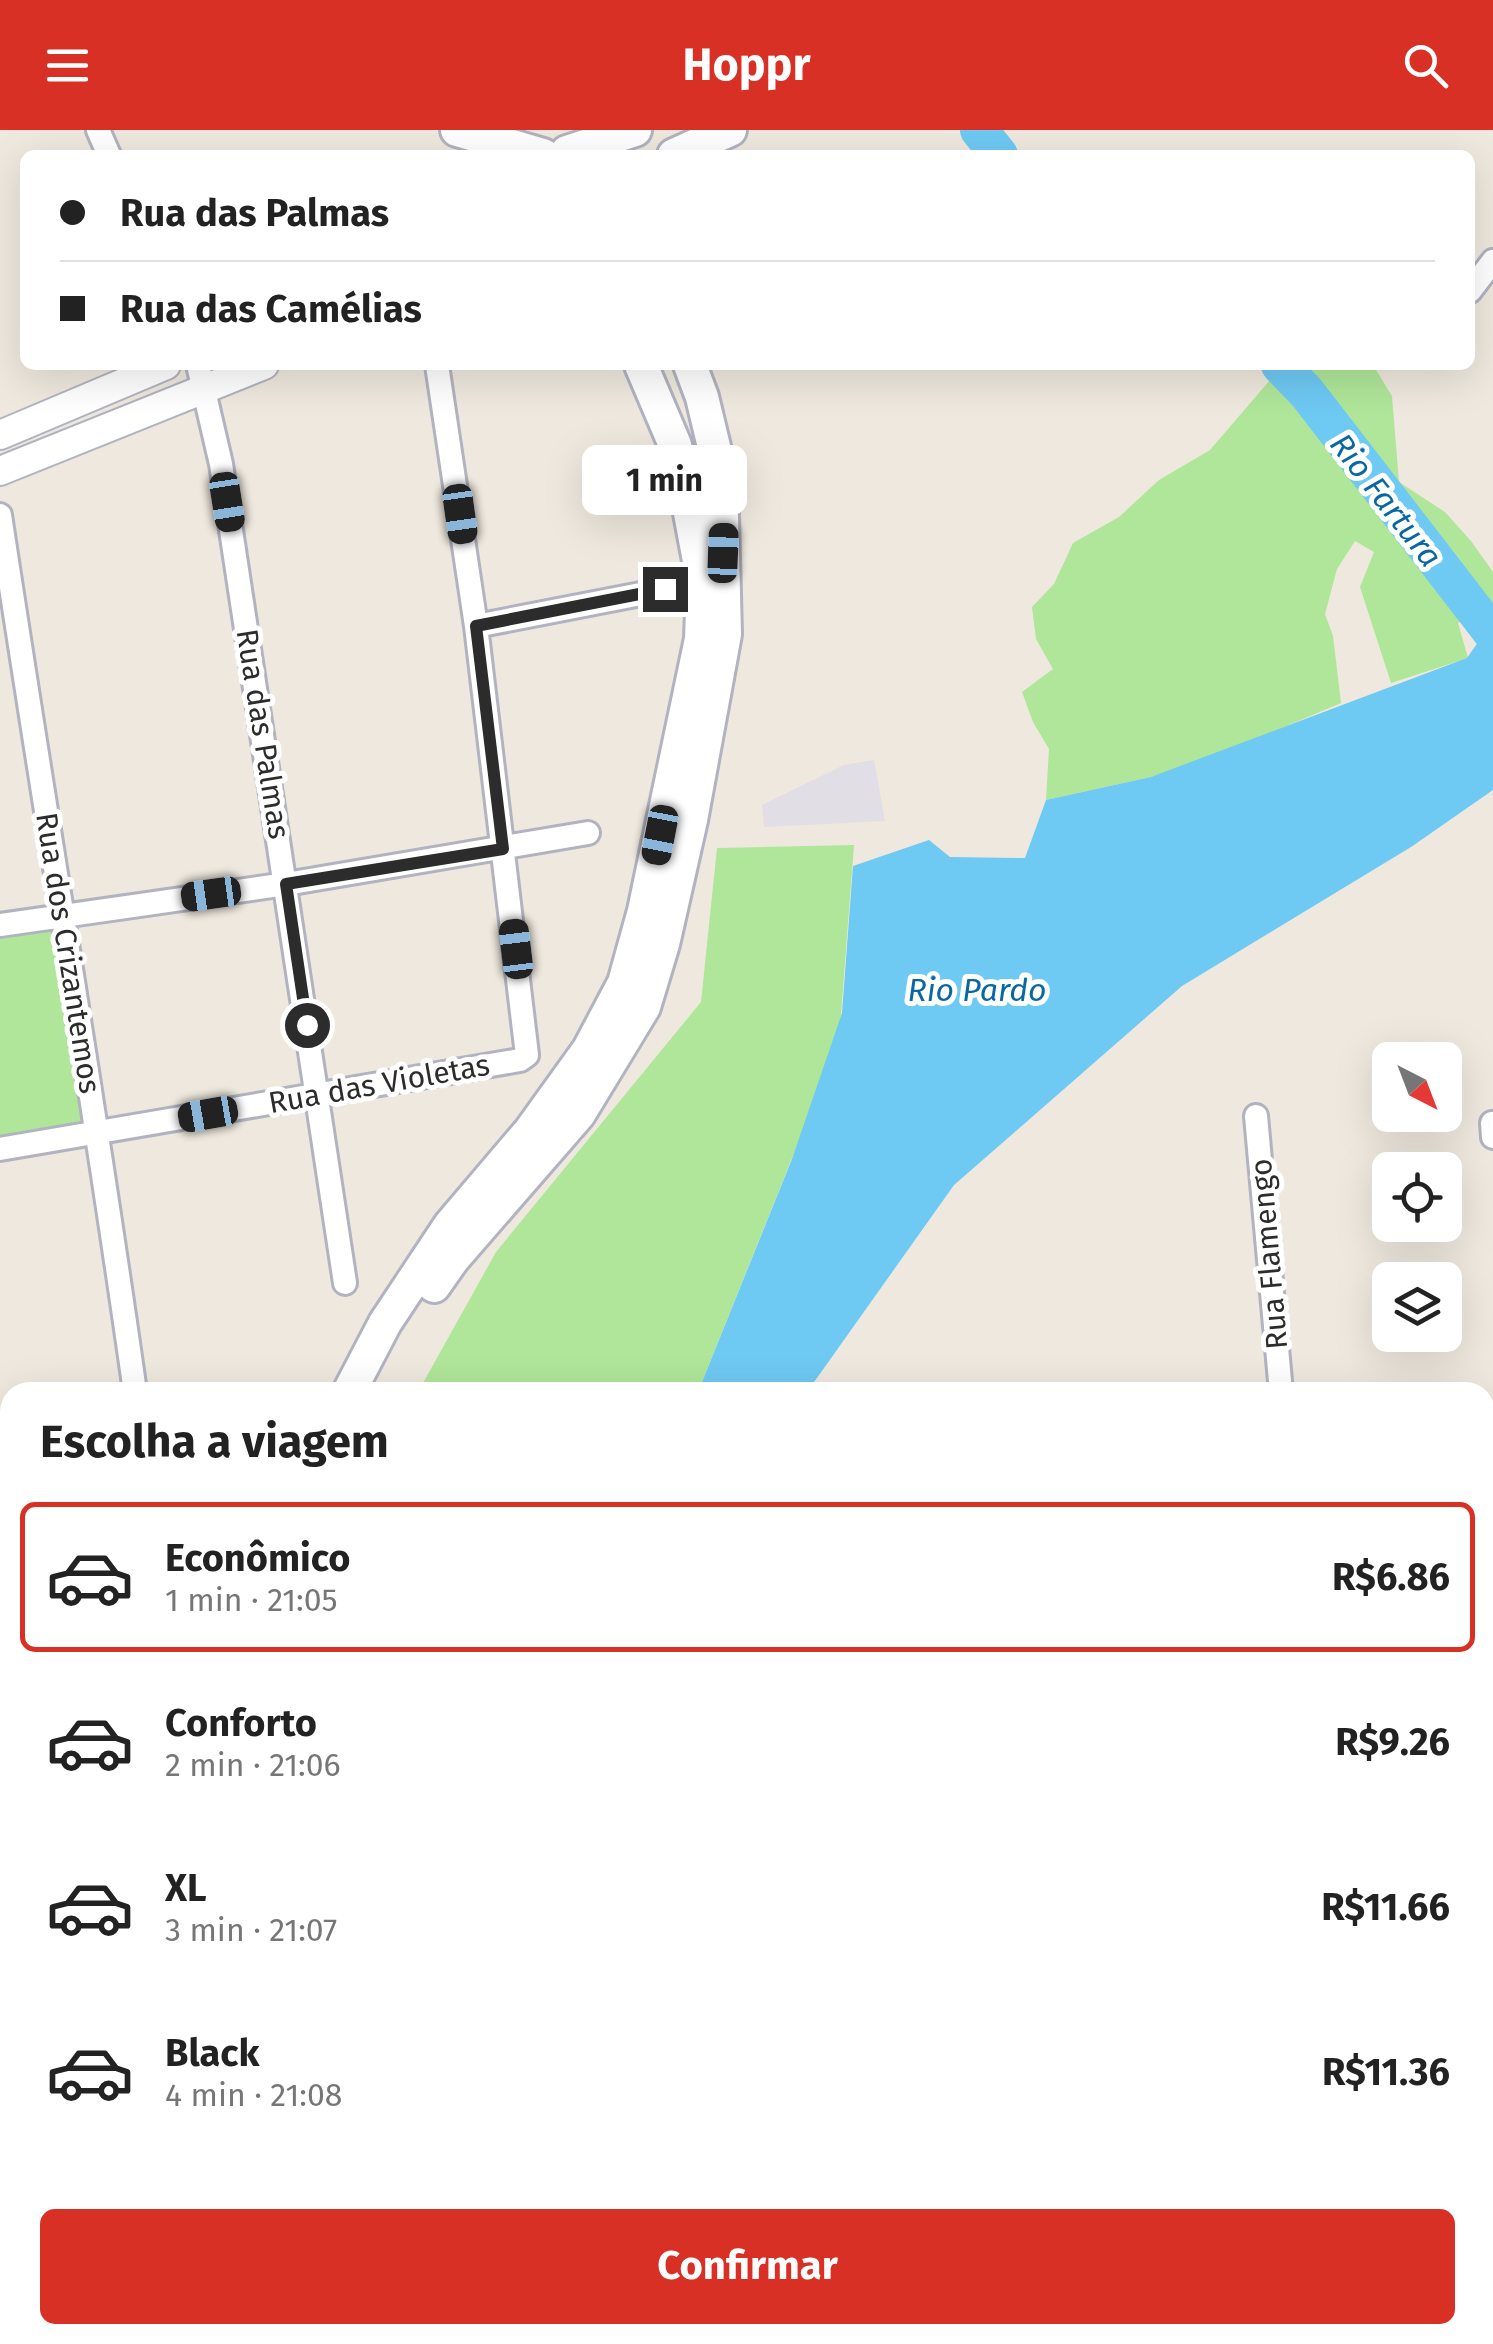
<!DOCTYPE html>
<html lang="pt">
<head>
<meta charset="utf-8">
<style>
  body { margin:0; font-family:"Fira Sans",sans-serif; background:#f6f6f6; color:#222; height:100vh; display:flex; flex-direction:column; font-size:38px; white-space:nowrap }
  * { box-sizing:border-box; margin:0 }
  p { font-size:32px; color:#767676 }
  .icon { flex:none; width:55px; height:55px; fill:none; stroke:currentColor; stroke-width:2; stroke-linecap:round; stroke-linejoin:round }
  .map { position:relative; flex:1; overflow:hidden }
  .side { position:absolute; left:0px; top:1252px; width:1495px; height:962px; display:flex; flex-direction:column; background:#fff; border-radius:30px 30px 0 0; box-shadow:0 10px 40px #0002 }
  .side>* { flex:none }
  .hud { position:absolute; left:20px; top:20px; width:1455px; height:220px; border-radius:15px; box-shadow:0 10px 40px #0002; display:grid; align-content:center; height:220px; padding:0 40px; background:#fff }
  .needle { width:65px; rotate:138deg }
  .fabs { position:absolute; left:1372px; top:912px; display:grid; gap:20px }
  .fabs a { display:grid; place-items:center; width:90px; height:90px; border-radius:15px; background:#fff; box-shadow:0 10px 40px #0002; font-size:50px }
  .end { position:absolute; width:45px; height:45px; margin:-22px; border:12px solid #2c2c2c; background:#fff; box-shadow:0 0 0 5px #fff }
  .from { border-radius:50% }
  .bubble { position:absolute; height:70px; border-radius:15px; background:#fff; box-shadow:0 10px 40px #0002; font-size:32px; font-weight:700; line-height:70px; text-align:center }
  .car { position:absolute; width:30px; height:60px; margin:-30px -15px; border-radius:12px; box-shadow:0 0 8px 2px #0007; background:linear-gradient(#222 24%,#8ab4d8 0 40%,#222 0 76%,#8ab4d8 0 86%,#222 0) }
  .hud b { display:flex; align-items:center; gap:35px; height:95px; font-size:38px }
  .hud b+b { border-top:2px solid #e0e0e0 }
  .hud i { width:25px; height:25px; background:#222 }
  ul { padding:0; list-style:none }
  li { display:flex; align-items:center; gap:30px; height:150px; margin:0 20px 15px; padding:0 20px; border:5px solid transparent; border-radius:15px }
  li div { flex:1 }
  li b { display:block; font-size:38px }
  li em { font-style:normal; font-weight:700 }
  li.active { border-color:#d93025 }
  li>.icon { width:90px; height:90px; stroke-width:1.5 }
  h2 { padding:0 40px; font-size:45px; line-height:120px }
  .action { display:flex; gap:20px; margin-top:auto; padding:20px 40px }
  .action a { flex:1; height:115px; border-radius:15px; background:#d93025; color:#fff; font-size:40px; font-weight:700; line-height:115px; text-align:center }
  header { display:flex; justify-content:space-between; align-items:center; height:130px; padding:0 40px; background:#d93025; color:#fff; font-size:45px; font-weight:700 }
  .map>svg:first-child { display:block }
  .industrial { fill:#e1dee6 }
  .green { fill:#afe699 }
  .water { fill:#6ec9f3 }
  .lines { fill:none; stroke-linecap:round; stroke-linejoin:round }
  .river { stroke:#6ec9f3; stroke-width:38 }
  .minor-casing { stroke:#b2b3c0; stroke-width:28 }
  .tertiary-casing { stroke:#b2b3c0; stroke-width:32 }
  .secondary-casing { stroke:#b2b3c0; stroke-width:38 }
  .minor { stroke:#fff; stroke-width:22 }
  .tertiary { stroke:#fff; stroke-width:28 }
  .secondary { stroke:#fff; stroke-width:32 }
  .route { stroke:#2c2c2c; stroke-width:12 }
  .labels { text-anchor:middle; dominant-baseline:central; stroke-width:10; stroke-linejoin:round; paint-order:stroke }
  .street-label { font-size:30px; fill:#2c2c2c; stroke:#fff }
  .water-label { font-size:32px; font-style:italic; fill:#0967a3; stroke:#fff }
</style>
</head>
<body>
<header><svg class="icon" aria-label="menu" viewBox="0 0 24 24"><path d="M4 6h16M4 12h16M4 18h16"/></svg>Hoppr<svg class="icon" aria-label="search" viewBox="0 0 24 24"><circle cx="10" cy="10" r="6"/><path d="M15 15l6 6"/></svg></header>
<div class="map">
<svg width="1493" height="2214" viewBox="0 0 1493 2214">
  <rect width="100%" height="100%" fill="#eee8de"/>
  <path class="industrial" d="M874,630l11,61 -121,6 -2,-22 82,-40z"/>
  <path class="green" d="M1283,235h90l19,31 7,86 46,30 26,29 22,31v30l-35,21 10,35 -77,25 -31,-96 14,-35 -19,-11 -18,28 -12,45 8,22 8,67 -132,56 -58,18 -105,23 3,-51 -16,-27 -11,-30 31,-23 -17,-30 -4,-32 22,-23 19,-41 46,-26 40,-37 51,-30z
    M854,715l-15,196 -141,351h-280l78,-140 205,-250 16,-154z
    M59,778l39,225 -98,16v-229z
    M369,2205h121l-2,9h-122z"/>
  <path class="water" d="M1493,495v165l-82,57 -229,139 -228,199 -147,207h-109l94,-233 50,-146 11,-147 76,-26 21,17 75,1 21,-58 105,-23 316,-119 21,-30z
    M506,2205h116v9h-119z
    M772,2205h73l-3,9h-70z"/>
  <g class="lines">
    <path class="river" d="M979,0l20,25
      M1280,235l27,28 186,241"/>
    <defs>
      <path id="minor" d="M98,0l11,25
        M1470,161l23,-30
        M198,235l23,99 124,819
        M0,385c44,293 94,584 135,877
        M476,496l237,-46
        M0,795l286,-41 302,-51
        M1256,986l25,276
        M1492,993l1,14
        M0,1019l520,-89 7,-5 -51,-429 -39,-261
        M0,1339l10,-2
        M1485,1405h8
        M0,1483l10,-2
        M1485,1642l8,-9
        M0,1802l10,-1
        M0,1931l10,-2
        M1485,1982h8
        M0,2204l10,-2
        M187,2205l1,9
        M1309,2214l2,-9"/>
      <path id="tertiary" d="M0,305l166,-70
        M0,341l264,-106"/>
      <path id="secondary" d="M457,0l86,25
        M567,22l68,-22
        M674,25l56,-25
        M434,1156l19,-27 126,-145 65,-107 19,-63 28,-124 34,-186 -4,-158 -19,-79 -12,-32
        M349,1262l36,-69 65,-98 80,-94 59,-82 35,-66 20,-72 57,-272 2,-57 -13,-69 -15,-68 -34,-80
        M329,2205l1,9"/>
    </defs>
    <use href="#minor" class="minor-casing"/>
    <use href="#tertiary" class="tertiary-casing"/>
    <use href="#secondary" class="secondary-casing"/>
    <use href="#minor" class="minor"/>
    <use href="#tertiary" class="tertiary"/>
    <use href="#secondary" class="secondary"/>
  </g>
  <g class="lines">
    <path class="route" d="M307,895l-21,-141 217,-35 -27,-223 189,-37"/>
  </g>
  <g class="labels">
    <g class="street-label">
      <text transform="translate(263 604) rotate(81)">Rua das Palmas</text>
      <text transform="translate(68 823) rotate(81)">Rua dos Crizantemos</text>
      <text transform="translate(379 954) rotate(-10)">Rua das Violetas</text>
      <text transform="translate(1269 1124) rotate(-95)">Rua Flamengo</text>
    </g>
    <g class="water-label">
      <text transform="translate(1386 370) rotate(52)">Rio Fartura</text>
      <text x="977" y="860">Rio Pardo</text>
    </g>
  </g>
</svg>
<div class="fabs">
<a><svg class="needle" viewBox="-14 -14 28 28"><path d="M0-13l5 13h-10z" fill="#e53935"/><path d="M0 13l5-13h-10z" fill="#767676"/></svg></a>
<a><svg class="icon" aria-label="locate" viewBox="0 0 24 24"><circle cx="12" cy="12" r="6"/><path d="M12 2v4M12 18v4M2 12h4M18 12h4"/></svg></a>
<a><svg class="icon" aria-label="layers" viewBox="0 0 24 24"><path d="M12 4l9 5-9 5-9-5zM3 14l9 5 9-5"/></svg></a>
</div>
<i class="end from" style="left:307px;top:895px"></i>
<i class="end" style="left:665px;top:459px"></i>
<div class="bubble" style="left:582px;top:315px;width:165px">1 min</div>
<i class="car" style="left:227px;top:372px;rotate:171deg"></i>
<i class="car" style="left:460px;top:384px;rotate:172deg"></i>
<i class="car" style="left:723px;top:423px;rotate:2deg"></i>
<i class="car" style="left:660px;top:705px;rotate:191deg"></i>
<i class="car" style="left:211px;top:764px;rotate:262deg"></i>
<i class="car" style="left:516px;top:819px;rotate:353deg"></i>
<i class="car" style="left:208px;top:984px;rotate:260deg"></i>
<div class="hud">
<b><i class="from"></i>Rua das Palmas</b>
<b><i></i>Rua das Camélias</b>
</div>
<section class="side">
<h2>Escolha a viagem</h2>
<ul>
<li class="active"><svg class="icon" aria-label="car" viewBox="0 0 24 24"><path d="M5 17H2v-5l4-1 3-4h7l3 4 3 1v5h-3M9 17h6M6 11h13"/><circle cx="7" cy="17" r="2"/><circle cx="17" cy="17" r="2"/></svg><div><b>Econômico</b><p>1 min · 21:05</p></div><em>R$6.86</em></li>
<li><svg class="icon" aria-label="car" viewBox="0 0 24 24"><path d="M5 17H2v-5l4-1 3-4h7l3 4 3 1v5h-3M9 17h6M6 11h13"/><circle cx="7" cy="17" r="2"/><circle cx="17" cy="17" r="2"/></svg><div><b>Conforto</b><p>2 min · 21:06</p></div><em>R$9.26</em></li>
<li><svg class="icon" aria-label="car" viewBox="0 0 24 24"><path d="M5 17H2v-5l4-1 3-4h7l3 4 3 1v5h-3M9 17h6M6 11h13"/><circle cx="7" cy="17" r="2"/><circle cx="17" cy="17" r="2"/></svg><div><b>XL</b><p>3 min · 21:07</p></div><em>R$11.66</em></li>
<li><svg class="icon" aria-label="car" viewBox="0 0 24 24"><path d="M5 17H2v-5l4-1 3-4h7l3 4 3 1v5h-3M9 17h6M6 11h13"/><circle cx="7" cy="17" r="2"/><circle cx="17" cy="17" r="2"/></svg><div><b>Black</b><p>4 min · 21:08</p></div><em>R$11.36</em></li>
</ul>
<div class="action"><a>Confirmar</a></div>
</section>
</div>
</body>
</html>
